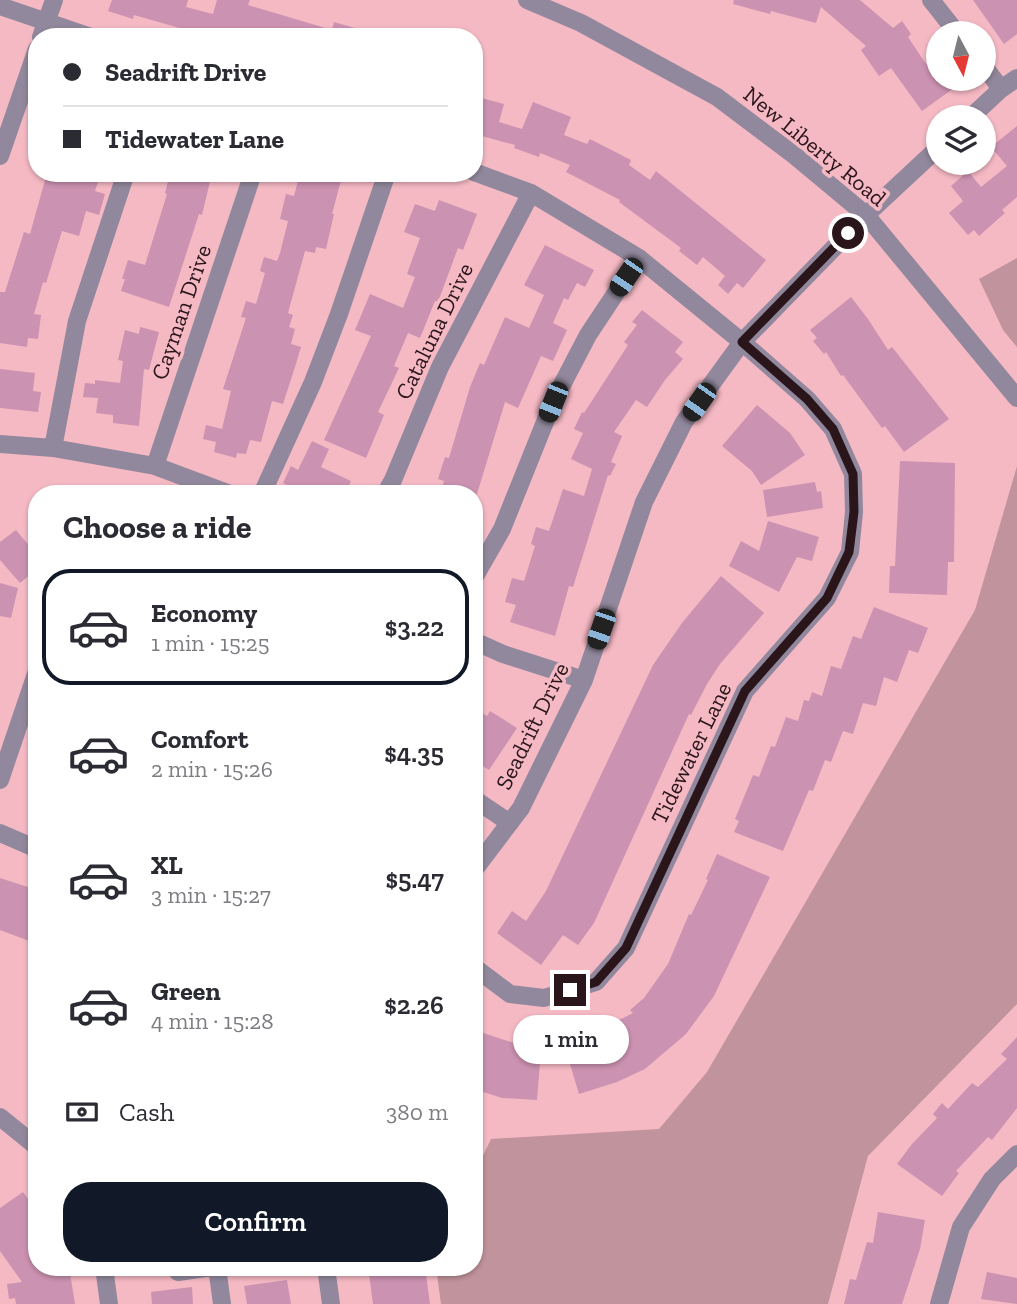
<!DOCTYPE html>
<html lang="en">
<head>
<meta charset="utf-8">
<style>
  body { margin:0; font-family:"Zilla Slab",serif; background:#f2f2f3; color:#2b2b33; height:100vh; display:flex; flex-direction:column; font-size:26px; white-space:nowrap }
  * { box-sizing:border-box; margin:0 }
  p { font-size:23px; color:#7c7c81 }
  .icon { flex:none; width:38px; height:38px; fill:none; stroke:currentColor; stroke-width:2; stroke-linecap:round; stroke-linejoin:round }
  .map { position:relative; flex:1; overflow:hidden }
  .side { position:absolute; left:28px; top:485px; width:455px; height:791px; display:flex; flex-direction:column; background:#fff; border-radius:28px; box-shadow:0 2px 5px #0004 }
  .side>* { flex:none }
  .top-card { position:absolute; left:28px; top:28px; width:455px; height:154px; border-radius:28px; box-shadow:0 2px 5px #0004; display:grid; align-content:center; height:154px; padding:0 35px; background:#fff }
  .needle { width:46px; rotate:173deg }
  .buttons { position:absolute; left:926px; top:21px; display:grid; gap:14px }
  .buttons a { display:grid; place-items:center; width:70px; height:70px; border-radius:50%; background:#fff; box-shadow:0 2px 5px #0004; font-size:35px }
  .end { position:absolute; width:32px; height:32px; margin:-16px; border:9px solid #2a151a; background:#fff; box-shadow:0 0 0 4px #fff }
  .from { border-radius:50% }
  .bubble { position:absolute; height:49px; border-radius:24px; background:#fff; box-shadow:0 2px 5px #0004; font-size:23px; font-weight:600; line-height:49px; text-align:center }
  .car { position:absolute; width:21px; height:42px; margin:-21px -10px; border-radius:9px; box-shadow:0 0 5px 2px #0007; background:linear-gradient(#222 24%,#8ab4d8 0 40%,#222 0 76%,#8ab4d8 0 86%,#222 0) }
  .top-card b { display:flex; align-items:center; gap:24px; height:66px; font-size:26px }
  .top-card b+b { border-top:2px solid #e1e1e2 }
  .top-card i { width:18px; height:18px; background:#2b2b33 }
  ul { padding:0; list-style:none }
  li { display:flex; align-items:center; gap:21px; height:116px; margin:0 14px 10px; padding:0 21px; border:4px solid transparent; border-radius:28px }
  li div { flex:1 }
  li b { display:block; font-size:26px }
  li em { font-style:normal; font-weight:600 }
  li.on { border-color:#111827 }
  li>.icon { width:63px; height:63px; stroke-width:1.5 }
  h2 { padding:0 35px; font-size:32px; line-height:84px }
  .pay { display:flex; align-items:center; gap:18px; height:77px; padding:0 35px; font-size:26px }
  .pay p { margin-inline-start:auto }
  .primary-button { display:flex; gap:14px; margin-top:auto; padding:14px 35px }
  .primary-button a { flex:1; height:80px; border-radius:28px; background:#111827; color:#fff; font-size:28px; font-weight:600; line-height:80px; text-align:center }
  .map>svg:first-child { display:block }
  .green { fill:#c1939c }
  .building { fill:#cc92b1 }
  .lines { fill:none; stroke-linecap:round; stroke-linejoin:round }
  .minor { stroke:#92889d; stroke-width:18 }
  .route { stroke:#2a151a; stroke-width:9 }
  .labels { text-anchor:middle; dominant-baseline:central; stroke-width:7; stroke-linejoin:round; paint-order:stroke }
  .street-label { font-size:23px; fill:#2a151a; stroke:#f5b9c4 }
</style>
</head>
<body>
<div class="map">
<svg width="1017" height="1304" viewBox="0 0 1017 1304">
  <rect width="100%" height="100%" fill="#f5b9c4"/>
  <path class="green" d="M1017,258v89l-14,-17 -24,-51z
    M1017,466v538l-149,152 -40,148h-387l-5,-37h38v-93l17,-35 168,-10 48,-57 268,-462z"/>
  <path class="building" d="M112,0h76l-2,7 27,7 4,-14h33l-2,5 84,25 2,-8 38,11v4h-161l-77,-22 -1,4 -25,-8z
    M734,0h126l33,28 9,-7 9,13 -3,3 16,24 14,18h9l7,9 -32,23 -31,-43 -12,8 -18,-26 5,-4 -45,-39 -5,16 -45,-12 -1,3 -37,-10z
    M973,0h44v34l-13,10z
    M474,96l30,8 -5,18 23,7 11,-27 38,15 -7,18 23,9 3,-5 41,21 -2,5 21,15 6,-9 110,89 -23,28 -6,-5 -9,11 -10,-9 7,-9 -22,-19 -6,8 -18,-14 2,-3 -62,-46 1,-2 -54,-28 4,-7 -30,-12 -1,4 -25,-9 1,-3 -37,-10 2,-9 -6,-2z
    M1017,126v71l-15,13 3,3 -26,23 -5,-6 -6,5 -19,-22 14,-12 -12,-15 17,-15 13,16 26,-21 -16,-19z
    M47,173h54l-6,18 10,3 -6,21 -13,-4 -7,25 -17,-5 -16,52 -3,-1 -9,32 7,1 -3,24 -10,-1 -1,9 -27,-4v-51h5l19,-60 6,2z
    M170,173h42l-10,42 -3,-1 -30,93 -48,-16 4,-12h-3l6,-19 17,5 22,-71 -2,-1z
    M300,173h43l-11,41h2l-8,35 -10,-2 -1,6 -10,-2 -17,62 5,2 -4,12 6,2 -4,15 10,3 -6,20 -12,37 -11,-3 -11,41 -11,-2 -4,14 -9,-1 -1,5 -22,-6 2,-10 -13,-3 3,-14 16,4 9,-38 -8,-2 23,-71 -5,-1 5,-16 10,3 9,-31 -5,-2 4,-14 13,4 3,-8 8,-32 -8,-2 6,-25 8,2z
    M439,200l38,14 -14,36 -5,-2 -20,54 -3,-1 -15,37 -12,-5 -14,33 5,2 -21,44 6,3 -18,43 -42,-18 47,-104 -16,-6 15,-36 33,14 12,-31 -8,-3 13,-36 -16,-6 11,-28 20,7z
    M545,245l49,25 -9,17 -8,-4 -9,17 -4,-2 -11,25 14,7 -14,31 -12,-5 -23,52 -13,-6 -28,92h-37l4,-13 -6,-2 7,-22 4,1 21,-71 10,-24 4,2 21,-48 24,11 15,-33 -20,-10z
    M851,297l17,22 20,31 4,-3 57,72 -45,33 -19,-26 -3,2 -39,-53 -2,1 -15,-24 -2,2 -11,-13 4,-3 -7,-8z
    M642,310l41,32 -8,10 8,7 -18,21 -18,27 -11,-7 -22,32 8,4 -11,26 5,2 -6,12 -2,-1 -35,112 -4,-1 -14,50 -45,-14 6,-17 -11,-3 7,-24 12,3 11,-35 -4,-2 5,-17 13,4 14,-42 21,7 8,-27 -21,-10 12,-26 -9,-4 8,-17 2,1 44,-68 -4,-3 13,-17 -5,-3z
    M140,327l19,5 -10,38 -5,-1 -5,57 -26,-3v-8l-17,-2 2,-15 -15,-1 2,-14 10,1v-4l25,3 3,-22 -5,-1 7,-30 14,4z
    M0,369l35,4 -2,18 8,1 -3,20 -38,-4z
    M757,405l33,28 15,22 -44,30 -9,-14 -30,-25z
    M312,441l17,8 -8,18 30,14 -6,13h-40l-22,-11 8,-17 7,4z
    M900,461l55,2 -1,99h-6l-1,33 -58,-2 1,-27h5z
    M815,482l2,10 4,-1 2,17 -56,9 -4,-27z
    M768,521l51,16 -7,24 -15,-4 -18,35 -50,-26 12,-25 18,10z
    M16,530l21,25v14l-17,14 -20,-23v-18z
    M721,576l43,37 -44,51 -13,20 -16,31 -2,-1 -95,209 -16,22 -15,-10 -22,30 -44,-32 15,-22 14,10 20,-30 107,-226 29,-42z
    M0,583l18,5 -7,30 -11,-2z
    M874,607l54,21 -10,25 -9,-3 -12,32 -13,-5 -8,29 -13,-3 -10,31 -10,-3 -12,31 -6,-2 -12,31 -4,-1 -26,61 -49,-19 5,-11 -4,-2 18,-44 6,2 12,-31 4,1 11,-30 12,4 6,-21 5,1 3,-9 10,4 9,-30 10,3 12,-33 8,3z
    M474,708l13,8 3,-5 27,17 -28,42 -15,-10z
    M717,854l53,23 -56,119 -28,38 -41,35 -28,13 -38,12 -15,-50 31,-9 -2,-2 40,-20 -3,-3 14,-12 24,-34 21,-50 2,1 17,-35 -2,-1z
    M0,878l37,12v54l-37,-14z
    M474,1030l43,14 14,1v4l10,1 -4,50 -35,-2 -28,-9z
    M1017,1037v71l-25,32 -4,-3 -32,34 3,2 -17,23 -45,-32 15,-20 25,-26 -4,-4 9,-11 6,6 24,-26 6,4 29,-28 -6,-5z
    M23,1192l14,19v56h24l1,7 8,-1 5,31h-59l-1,-6 -6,1 -2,-15 15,-2 -22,-31v-43z
    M878,1212l47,8 -5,29 -18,55h-58l6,-25 6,1 11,-38 6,1z
    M425,1267l5,37h-57l-4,-30z
    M987,1272l30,6v26l-36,-5z
    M287,1280l4,24h-44l-3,-18z
    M192,1287l1,17h-41l-1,-12z"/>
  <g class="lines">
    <path class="minor" d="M527,0l54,23 136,74 77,58 72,60 151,183
      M931,0l26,33
      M0,6l91,31
      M41,37l13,-37
      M984,66l17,23
      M971,117l30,-28 16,-11
      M0,156l37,-107
      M474,172l57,21 108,65 103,84 65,57 26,30 20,45 1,38 -4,40 -23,46 -82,93 -119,257 -30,34 -52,16 -34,-4 -36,-27
      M0,444l53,4 102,18 75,28
      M53,448l24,-127 49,-148
      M155,466l98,-293
      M262,494l51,-112 26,-68 48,-141
      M385,494l8,-14 47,-113 91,-174
      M474,578l28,-49 51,-127 35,-67 51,-77
      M474,641l29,13 81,26
      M0,780l37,-109
      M474,799l36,24
      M0,833l37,16
      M474,870l47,-62 63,-128 60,-178 40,-80 58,-80 124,-127 72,-67
      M0,1117l37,30
      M104,1267l5,37
      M217,1267l5,37
      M326,1267l5,37
      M178,1272l34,-5
      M939,1304l22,-77 31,-48 25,-25"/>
  </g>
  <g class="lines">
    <path class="route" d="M570,990l26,-8 30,-34 119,-257 82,-93 22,-46 5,-40 -1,-38 -20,-45 -26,-30 -65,-57 106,-109"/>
  </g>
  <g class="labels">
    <g class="street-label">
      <text transform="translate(815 146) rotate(39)">New Liberty Road</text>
      <text transform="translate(181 312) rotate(-71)">Cayman Drive</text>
      <text transform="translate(434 331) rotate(-64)">Cataluna Drive</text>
      <text transform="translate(532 726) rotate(-64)">Seadrift Drive</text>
      <text transform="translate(691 753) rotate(-64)">Tidewater Lane</text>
    </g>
  </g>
</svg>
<div class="buttons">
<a><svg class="needle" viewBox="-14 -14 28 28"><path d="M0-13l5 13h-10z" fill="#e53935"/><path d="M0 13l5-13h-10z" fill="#7c7c81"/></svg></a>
<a><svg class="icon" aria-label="layers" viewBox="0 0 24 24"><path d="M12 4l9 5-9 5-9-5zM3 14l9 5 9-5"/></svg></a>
</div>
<i class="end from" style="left:848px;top:233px"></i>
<i class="end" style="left:570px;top:990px"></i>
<div class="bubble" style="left:513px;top:1015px;width:116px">1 min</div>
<i class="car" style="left:626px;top:277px;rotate:214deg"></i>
<i class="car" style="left:553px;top:402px;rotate:202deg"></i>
<i class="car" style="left:699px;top:402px;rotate:215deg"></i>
<i class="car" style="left:601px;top:629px;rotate:199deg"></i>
<div class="top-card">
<b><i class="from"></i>Seadrift Drive</b>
<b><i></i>Tidewater Lane</b>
</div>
<section class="side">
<h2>Choose a ride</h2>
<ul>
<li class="on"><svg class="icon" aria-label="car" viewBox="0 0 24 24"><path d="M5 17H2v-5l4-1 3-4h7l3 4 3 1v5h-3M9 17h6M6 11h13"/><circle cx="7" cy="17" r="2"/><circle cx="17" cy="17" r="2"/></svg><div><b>Economy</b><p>1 min · 15:25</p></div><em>$3.22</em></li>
<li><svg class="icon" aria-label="car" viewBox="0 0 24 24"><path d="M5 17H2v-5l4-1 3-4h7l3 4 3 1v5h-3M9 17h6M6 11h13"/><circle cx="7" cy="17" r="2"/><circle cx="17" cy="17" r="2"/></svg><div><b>Comfort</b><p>2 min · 15:26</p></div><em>$4.35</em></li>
<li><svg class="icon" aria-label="car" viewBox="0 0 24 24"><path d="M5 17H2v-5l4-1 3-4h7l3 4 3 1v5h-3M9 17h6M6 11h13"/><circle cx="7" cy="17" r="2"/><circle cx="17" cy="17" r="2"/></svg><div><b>XL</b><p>3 min · 15:27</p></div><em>$5.47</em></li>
<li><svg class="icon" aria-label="car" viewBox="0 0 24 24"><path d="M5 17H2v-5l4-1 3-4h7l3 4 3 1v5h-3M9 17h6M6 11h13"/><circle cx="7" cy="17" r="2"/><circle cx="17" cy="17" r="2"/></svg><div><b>Green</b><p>4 min · 15:28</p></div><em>$2.26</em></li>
</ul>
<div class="pay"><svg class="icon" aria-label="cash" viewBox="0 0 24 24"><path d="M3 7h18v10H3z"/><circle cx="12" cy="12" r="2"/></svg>Cash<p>380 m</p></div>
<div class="primary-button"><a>Confirm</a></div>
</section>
</div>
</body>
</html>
